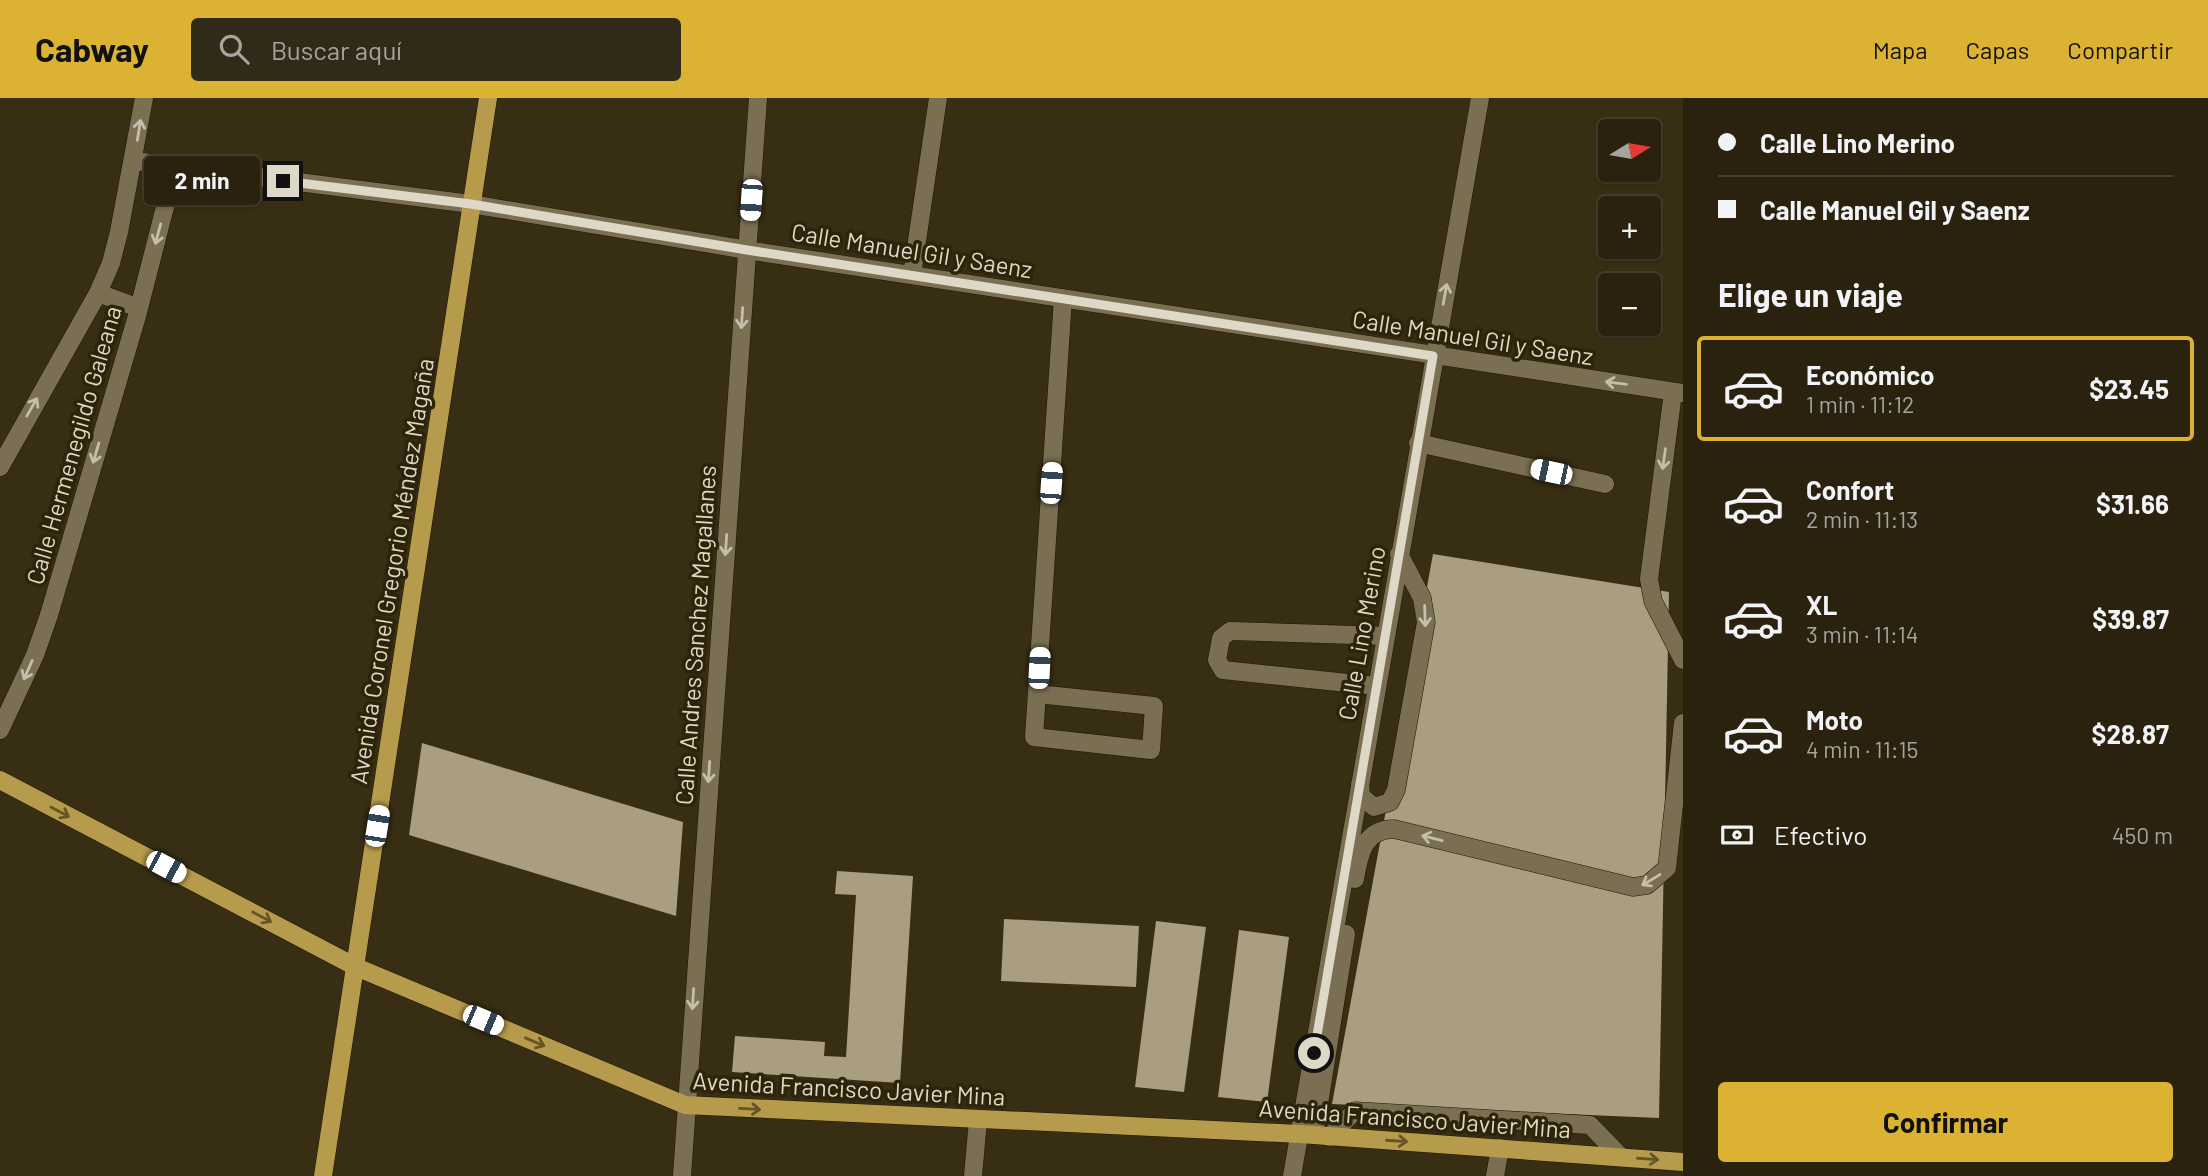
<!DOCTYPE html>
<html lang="es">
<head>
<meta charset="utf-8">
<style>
  body { margin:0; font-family:Barlow,sans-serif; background:#322a18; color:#f1f3f6; height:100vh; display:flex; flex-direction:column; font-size:26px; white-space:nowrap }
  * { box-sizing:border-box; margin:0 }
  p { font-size:23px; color:#a5a49e }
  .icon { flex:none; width:38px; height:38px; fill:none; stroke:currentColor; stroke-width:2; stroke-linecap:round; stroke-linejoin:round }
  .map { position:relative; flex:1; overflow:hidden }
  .drawer { display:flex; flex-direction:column; background:#2a220f; width:525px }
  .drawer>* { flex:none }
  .banner { display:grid; align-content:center; height:154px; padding:0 35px; background:#2a220f }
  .needle { width:46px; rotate:79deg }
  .fabs { position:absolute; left:1598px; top:21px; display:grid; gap:14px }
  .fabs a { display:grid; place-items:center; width:63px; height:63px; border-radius:7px; background:#2a220f; box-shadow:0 2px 5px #0004,0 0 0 2px #463f2f; font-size:35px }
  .end { position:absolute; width:32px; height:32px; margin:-16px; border:9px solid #ded8c9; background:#111; box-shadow:0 0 0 4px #111 }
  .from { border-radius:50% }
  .bubble { position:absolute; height:49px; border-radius:7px; background:#2a220f; box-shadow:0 2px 5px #0004,0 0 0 2px #463f2f; font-size:23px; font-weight:700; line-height:49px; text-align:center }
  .car { position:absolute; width:21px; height:42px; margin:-21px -10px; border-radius:9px; box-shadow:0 0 5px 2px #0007; background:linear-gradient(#fff 24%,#345 0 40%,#fff 0 76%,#345 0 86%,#fff 0) }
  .banner b { display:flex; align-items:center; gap:24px; height:66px; font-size:26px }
  .banner b+b { border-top:2px solid #463f2f }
  .banner i { width:18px; height:18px; background:#f1f3f6 }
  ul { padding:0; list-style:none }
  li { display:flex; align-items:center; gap:21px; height:105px; margin:0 14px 10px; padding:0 21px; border:4px solid transparent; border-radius:7px }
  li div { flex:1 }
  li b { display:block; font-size:26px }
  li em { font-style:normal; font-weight:700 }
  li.on { border-color:#dcb233 }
  li>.icon { width:63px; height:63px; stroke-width:1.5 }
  h2 { padding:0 35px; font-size:32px; line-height:84px }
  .pay { display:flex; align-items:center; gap:18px; height:77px; padding:0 35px; font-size:26px }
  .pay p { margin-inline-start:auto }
  .button { display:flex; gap:14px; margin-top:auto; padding:14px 35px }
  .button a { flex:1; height:80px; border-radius:7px; background:#dcb233; color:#111; font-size:28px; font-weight:700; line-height:80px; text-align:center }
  header { display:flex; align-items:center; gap:42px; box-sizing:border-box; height:98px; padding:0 35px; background:#dcb233; color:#111 }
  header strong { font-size:33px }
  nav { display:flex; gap:38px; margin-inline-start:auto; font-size:24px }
  .search { width:490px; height:63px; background:#322a18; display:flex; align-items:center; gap:18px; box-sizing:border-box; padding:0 24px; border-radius:7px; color:#a5a49e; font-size:26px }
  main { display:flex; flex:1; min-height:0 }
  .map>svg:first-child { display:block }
  .building { fill:#aa9e81 }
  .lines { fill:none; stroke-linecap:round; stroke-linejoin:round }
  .minor-casing { stroke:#1f1600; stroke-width:19 }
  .major-casing { stroke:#1f1600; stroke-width:19 }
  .minor { stroke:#7a6f53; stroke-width:18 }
  .major { stroke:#b79b4c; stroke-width:18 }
  .oneway { stroke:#c5beac }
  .oneway2 { stroke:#655424 }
  .route { stroke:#ded8c9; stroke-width:9 }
  .labels { text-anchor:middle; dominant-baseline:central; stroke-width:7; stroke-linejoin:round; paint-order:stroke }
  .street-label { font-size:24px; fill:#ded8c9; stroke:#2e240a }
</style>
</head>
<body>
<header>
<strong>Cabway</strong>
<div class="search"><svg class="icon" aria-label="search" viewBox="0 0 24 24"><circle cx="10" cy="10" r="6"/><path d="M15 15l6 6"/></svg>Buscar aquí</div>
<nav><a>Mapa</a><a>Capas</a><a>Compartir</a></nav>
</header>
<main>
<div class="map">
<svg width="1683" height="1078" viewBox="0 0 1683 1078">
  <rect width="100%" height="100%" fill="#382e14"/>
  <path class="building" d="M1433,456l236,38 -10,526 -327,-14z
    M422,645l261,79 -7,94 -267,-81z
    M837,773l76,5 -13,207 -168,-11 3,-36 90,6 -1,14 22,1 10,-162 -21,-1z
    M1004,821l135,7 -3,61 -135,-6z
    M1156,823l50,6 -22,165 -49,-5z
    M1239,832l50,7 -22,165 -49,-5z"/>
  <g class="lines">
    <defs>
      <path id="minor" d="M134,63l337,43 276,46 936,143
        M912,177l26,-177
        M98,195l41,15
        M1673,294l-24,187 4,22 30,59
        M1418,345l187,41
        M0,369l98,-174 13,-30 8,-31 25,-134
        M1376,588l-153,-16 -6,-10 4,-22 9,-7 155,5
        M1037,596l117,12 -3,44 -117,-13 29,-439
        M0,632l35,-75 14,-40 88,-299 38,-148
        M1360,686l1,12 13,11 16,-5 6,-12 30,-168 -4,-24 -23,-44
        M1355,781c4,-25 9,-50 39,-50l239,58 14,-2 20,-17 16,-145
        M1314,1037l32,-201
        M1329,1039l26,-26 235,14 31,32
        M682,1078l76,-1078
        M973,1078l5,-56
        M1292,1078l188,-1078
        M1495,1078l5,-28"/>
      <path id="major" d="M0,682l356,187 329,138 615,29 383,28
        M323,1078l165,-1078"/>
    </defs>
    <use href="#minor" class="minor-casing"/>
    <use href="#major" class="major-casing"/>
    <use href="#minor" class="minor"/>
    <use href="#major" class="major"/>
  </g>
  <defs><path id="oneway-shaft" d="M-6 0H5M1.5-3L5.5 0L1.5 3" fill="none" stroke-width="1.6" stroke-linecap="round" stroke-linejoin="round" transform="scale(1.75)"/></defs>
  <g class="oneway">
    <use href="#oneway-shaft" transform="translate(139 32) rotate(-81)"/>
    <use href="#oneway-shaft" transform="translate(158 136) rotate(105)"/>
    <use href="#oneway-shaft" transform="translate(1445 196) rotate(-80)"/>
    <use href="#oneway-shaft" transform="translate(742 220) rotate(94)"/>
    <use href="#oneway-shaft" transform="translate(1616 285) rotate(-172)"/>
    <use href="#oneway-shaft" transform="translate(32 309) rotate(-60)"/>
    <use href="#oneway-shaft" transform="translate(96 355) rotate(106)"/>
    <use href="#oneway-shaft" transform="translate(1664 361) rotate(98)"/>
    <use href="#oneway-shaft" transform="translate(726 447) rotate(94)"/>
    <use href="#oneway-shaft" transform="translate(1425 518) rotate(88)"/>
    <use href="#oneway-shaft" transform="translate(28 572) rotate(114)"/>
    <use href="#oneway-shaft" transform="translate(709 674) rotate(94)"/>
    <use href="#oneway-shaft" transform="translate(1432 740) rotate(-166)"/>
    <use href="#oneway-shaft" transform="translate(1651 782) rotate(149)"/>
    <use href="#oneway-shaft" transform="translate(693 901) rotate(94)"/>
  </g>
  <g class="oneway2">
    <use href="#oneway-shaft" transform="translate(60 714) rotate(28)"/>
    <use href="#oneway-shaft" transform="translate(262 819) rotate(28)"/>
    <use href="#oneway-shaft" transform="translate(535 944) rotate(23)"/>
    <use href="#oneway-shaft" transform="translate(750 1011) rotate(3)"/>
    <use href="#oneway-shaft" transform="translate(1397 1043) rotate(4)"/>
    <use href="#oneway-shaft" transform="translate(1648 1061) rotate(4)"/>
  </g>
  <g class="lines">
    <path class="route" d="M283,83l188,23 276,46 686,106 -119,697"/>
  </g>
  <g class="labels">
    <g class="street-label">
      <text transform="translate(912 152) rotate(9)">Calle Manuel Gil y Saenz</text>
      <text transform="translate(1473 239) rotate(9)">Calle Manuel Gil y Saenz</text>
      <text transform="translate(73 347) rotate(-74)">Calle Hermenegildo Galeana</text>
      <text transform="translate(391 473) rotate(-81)">Avenida Coronel Gregorio Méndez Magaña</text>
      <text transform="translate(1361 535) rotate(-80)">Calle Lino Merino</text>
      <text transform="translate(695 537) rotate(-86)">Calle Andres Sanchez Magallanes</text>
      <text transform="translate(849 990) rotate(3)">Avenida Francisco Javier Mina</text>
      <text transform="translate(1415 1020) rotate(4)">Avenida Francisco Javier Mina</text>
    </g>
  </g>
</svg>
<div class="fabs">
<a><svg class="needle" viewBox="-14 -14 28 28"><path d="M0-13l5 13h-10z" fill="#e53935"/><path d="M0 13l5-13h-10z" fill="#a5a49e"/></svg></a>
<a>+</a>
<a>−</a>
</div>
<i class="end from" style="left:1314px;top:955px"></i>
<i class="end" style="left:283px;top:83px"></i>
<div class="bubble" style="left:144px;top:58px;width:116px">2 min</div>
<i class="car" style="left:751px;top:102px;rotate:184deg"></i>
<i class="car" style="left:1551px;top:374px;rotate:282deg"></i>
<i class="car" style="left:1051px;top:385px;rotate:4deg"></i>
<i class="car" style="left:1039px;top:570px;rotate:3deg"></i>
<i class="car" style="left:377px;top:728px;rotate:9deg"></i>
<i class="car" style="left:166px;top:769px;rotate:118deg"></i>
<i class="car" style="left:483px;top:922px;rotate:113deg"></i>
</div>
<section class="drawer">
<div class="banner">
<b><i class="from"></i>Calle Lino Merino</b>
<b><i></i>Calle Manuel Gil y Saenz</b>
</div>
<h2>Elige un viaje</h2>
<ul>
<li class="on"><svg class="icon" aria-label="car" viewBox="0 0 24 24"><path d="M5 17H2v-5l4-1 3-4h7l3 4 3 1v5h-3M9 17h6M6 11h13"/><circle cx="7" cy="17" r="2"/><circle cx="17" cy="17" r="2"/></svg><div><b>Económico</b><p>1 min · 11:12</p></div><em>$23.45</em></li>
<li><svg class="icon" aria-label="car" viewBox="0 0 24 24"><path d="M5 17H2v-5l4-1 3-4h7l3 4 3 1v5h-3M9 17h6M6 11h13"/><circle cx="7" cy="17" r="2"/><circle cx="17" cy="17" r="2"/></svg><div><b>Confort</b><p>2 min · 11:13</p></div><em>$31.66</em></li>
<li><svg class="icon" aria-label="car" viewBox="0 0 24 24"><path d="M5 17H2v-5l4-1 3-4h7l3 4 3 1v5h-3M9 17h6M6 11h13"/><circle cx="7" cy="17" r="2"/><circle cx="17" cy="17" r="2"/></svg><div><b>XL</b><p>3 min · 11:14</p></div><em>$39.87</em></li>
<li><svg class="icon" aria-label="car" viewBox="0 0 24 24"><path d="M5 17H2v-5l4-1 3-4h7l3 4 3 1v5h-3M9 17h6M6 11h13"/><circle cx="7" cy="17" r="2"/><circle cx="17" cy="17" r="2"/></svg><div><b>Moto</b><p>4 min · 11:15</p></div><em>$28.87</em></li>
</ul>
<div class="pay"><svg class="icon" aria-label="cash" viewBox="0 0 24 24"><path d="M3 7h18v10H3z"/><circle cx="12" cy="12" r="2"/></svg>Efectivo<p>450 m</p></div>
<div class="button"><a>Confirmar</a></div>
</section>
</main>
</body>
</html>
